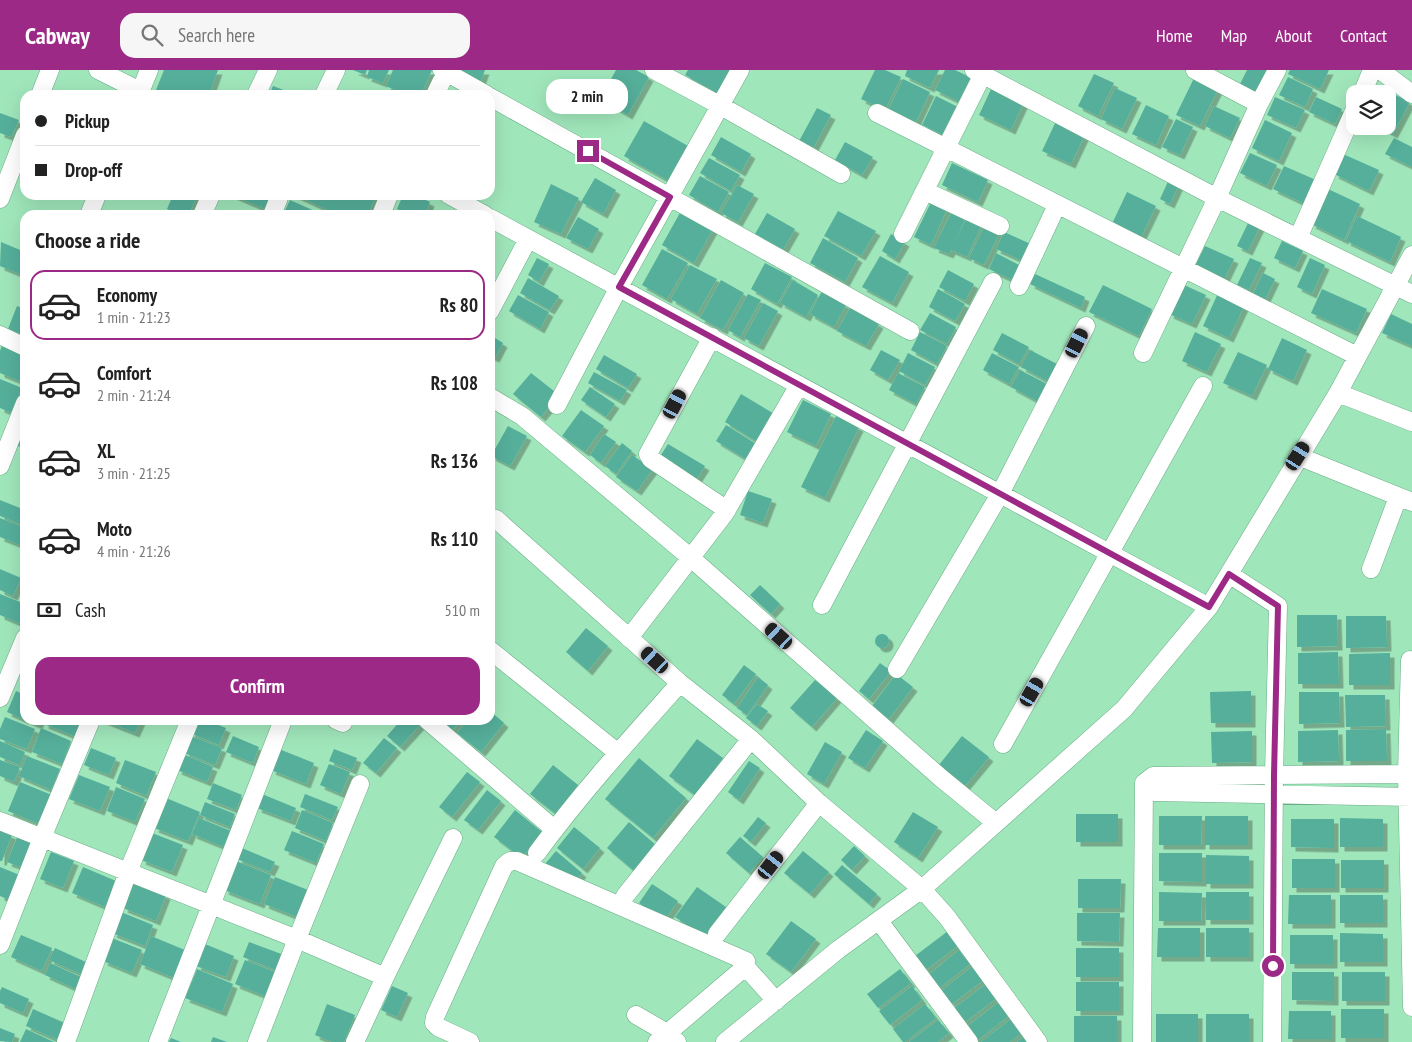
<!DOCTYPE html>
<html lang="en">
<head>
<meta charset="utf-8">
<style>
  body { margin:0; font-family:"PT Sans Narrow",sans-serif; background:#f6f6f6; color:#222; height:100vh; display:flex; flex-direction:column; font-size:19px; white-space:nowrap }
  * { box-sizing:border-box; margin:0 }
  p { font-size:16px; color:#767676 }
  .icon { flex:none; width:28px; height:28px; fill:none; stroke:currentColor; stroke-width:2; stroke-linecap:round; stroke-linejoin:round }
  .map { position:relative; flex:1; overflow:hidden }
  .side { position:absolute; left:20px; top:140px; width:475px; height:515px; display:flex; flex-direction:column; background:#fff; border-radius:15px; box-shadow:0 5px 20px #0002 }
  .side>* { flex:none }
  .top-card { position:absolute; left:20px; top:20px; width:475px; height:110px; border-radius:15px; box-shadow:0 5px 20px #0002; display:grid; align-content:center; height:110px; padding:0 15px; background:#fff }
  .controls { position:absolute; left:1346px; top:15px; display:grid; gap:10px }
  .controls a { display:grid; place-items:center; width:50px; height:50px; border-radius:10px; background:#fff; box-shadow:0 5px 20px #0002; font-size:25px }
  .end { position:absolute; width:22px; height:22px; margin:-11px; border:6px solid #9c2986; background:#fff; box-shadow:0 0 0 2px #fff }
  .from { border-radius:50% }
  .bubble { position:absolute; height:35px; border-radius:15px; background:#fff; box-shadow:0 5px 20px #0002; font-size:16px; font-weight:700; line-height:35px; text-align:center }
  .car { position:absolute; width:15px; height:30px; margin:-15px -8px; border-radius:6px; box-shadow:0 0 4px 1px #0007; background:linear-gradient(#222 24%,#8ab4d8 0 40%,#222 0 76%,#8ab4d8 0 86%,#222 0) }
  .top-card b { display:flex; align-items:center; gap:18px; height:48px; font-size:19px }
  .top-card b+b { border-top:1px solid #e0e0e0 }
  .top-card i { width:12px; height:12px; background:#222 }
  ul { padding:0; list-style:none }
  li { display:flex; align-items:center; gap:15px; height:70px; margin:0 10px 8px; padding:0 5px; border:2px solid transparent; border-radius:15px }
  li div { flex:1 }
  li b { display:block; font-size:19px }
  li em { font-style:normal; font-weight:700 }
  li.on { border-color:#9c2986 }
  li>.icon { width:45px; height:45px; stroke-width:1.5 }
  h2 { padding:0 15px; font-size:22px; line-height:60px }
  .pay { display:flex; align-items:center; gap:12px; height:55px; padding:0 15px; font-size:19px }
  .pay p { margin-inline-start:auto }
  .cta { display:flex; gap:10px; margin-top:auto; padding:10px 15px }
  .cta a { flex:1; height:58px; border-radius:15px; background:#9c2986; color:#fff; font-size:20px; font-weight:700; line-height:58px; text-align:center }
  header { display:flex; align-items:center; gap:30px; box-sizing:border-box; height:70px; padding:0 25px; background:#9c2986; color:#fff }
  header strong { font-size:24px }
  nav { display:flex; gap:28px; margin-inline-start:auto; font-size:18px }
  .search { width:350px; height:45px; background:#f6f6f6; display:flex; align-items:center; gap:12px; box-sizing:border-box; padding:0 18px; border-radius:15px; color:#767676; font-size:19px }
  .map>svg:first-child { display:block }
  .building { fill:#54af9b; filter:url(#shadow) }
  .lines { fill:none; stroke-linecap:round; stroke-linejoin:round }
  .minor-casing { stroke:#68ad84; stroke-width:19 }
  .minor { stroke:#fff; stroke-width:18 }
  .route { stroke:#9c2986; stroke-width:6 }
</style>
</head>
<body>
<header>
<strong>Cabway</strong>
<div class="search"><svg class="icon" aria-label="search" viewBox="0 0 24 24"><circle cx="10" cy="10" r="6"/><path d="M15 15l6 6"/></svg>Search here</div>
<nav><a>Home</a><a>Map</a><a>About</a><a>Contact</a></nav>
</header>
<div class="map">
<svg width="1412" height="972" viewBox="0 0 1412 972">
  <defs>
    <filter id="shadow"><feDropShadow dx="4.5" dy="4.5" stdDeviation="0" flood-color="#0004"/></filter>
  </defs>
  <rect width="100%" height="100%" fill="#a0e6bb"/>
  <path class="building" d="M164,0h54l-9,25h-55z
    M353,0h14l-2,5z
    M369,0h20l-6,13 -16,-6z
    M393,0h39l-11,25h-14l-21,-9z
    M460,0h25l-4,11 -22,-9z
    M616,0h20l13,7 -21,38 -28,-16z
    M688,0h42l-13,23 -32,-18z
    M875,0h10l16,7 -16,33 -24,-11z
    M907,0h32l-9,18 -25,-12z
    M945,0h10l19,9 -12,24 -27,-13z
    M1247,0h25l-12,25 -21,-9z
    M1290,0h39l-9,19 -32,-15z
    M1094,4l20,9 -16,33 -20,-10z
    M1195,6l24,11 -19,39 -24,-11z
    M1288,7l25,12 -8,18 -26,-12z
    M903,9l27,13 -15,32 -27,-13z
    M273,16l24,9h-28z
    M992,17l32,15 -13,28 -32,-15z
    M1379,17l31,15 -17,32 -14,-8h9v-32h-12z
    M1115,18l22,10 -15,31 -21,-10z
    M936,26l22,11 -14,28 -22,-10z
    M1275,27l30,13 -9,18 -29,-13z
    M1316,27l26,12 -7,15 -26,-12z
    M1146,35l23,11 -13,29 -24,-11z
    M1214,36l26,12 -10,20 -25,-12z
    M817,38l14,7 -19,35 -14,-7z
    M0,43l19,7 -8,17 -11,-4z
    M1058,47l29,13 -16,34 -29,-13z
    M1176,49l17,8 -13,28 -18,-8z
    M1265,50l27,13 -13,28 -27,-13z
    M644,51l44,25 -19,35 -45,-25z
    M721,67l30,17 -10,18 -30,-17z
    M1394,68l18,9v20l-27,-13z
    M845,72l28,15 -11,18 -27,-15z
    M1250,83l27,12 -10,21 -27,-13z
    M1343,84l36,16 -10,21 -35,-17z
    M709,88l31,17 -9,16 -31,-18z
    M952,93l36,17 -10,22 -36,-17z
    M1284,96l32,14 -11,24 -32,-15z
    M1171,105l10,5 -11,24 -10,-5z
    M700,106l29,16 -11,20 -29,-17z
    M595,108l21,12 -13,24 -22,-12z
    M551,114l28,14 -18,36 -27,-12z
    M737,115l17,9 -16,28 -17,-9z
    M1328,119l32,15 -16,36 -33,-16z
    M1127,122l29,14 -16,33 -29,-13z
    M173,125h24l-8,20h-8l-14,-6z
    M232,125h39l-6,14z
    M295,125h82l-10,20h-28z
    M403,125h11l16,7 -5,13h-15l-13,-6z
    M290,130l29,13 -1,2h-35z
    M932,130l16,7 -17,38 -17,-8z
    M156,140l13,5h-15z
    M681,141l32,18 -19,34 -32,-18z
    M838,141l38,20 -15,25 -37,-20z
    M952,141l14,6 -13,29 15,-31 15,7 -16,35 -16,-7 -2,4 -15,-6z
    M767,143l28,16 -12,21 -28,-16z
    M1357,146l44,21 -11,25 -44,-21z
    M578,147l21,12 -11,20 -22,-11z
    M1251,147l11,5 -14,29 -11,-5z
    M985,155l15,7 -16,33 -15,-7z
    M1004,162l29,13 -8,17 -29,-13z
    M891,164l14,8 -10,17 -13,-8z
    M823,168l35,20 -13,24 -35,-19z
    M1282,171l21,10 -8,17 -21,-10z
    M1,172l24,10v24l-25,-10z
    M1205,176l29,13 -10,21 -29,-14z
    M662,179l26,14 -21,36 -25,-14z
    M996,183l23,12 -7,15 -23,-11z
    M880,186l29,16 -17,31 -30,-16z
    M537,188l12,6 -10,18 -11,-7z
    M1250,188l12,5 -13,27 -12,-5z
    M1310,188l15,7 -13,29 -15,-7z
    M765,193l27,14 -15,27 -26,-15z
    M690,195l27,14 -20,35 -26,-15z
    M948,200l26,14 -9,17 -26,-14z
    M1263,203l12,6 -11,23 -12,-6z
    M1035,204l50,23 -4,11 -51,-24z
    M528,208l31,18 -9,14 -30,-17z
    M721,210l23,13 -21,37 -23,-12z
    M793,210l25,15 -12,22 -26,-14z
    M1182,214l24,11 -14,29 -23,-10z
    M1103,215l49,24 -13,27 -50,-24z
    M938,219l27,15 -10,17 -26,-14z
    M1322,219l45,20 -11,24 -45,-20z
    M822,221l24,14 -12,22 -24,-13z
    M1219,221l26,13 -16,34 -26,-12z
    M748,224l13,6 -21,37 -12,-7z
    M518,225l31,17 -9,17 -31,-18z
    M763,233l15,8 -19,35 -15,-8z
    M17,236l8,3v27l-17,-7z
    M850,238l29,16 -13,22 -29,-15z
    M930,243l26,14 -9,17 -27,-14z
    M1391,244l21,10v22l-30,-13z
    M920,262l27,14 -10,18 -26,-14z
    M1195,262l26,12 -14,28 -25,-11z
    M1002,263l27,14 -10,17 -26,-14z
    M490,265l13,8 -8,15 -5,-2z
    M1282,268l25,12 -14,31 -25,-12z
    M2,275l23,9v21l-3,7 -22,-9v-22z
    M881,280l19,10 -12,20 -18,-10z
    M1030,280l27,14 -10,17 -26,-14z
    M1238,282l29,13 -15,31 -29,-13z
    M908,283l27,14 -10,18 -26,-14z
    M992,283l27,14 -10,17 -26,-14z
    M604,285l33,19 -9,14 -32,-19z
    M1020,300l27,14 -10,17 -26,-14z
    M594,302l33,18 -7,11 -32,-18z
    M531,303l28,22 -18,22 -28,-23z
    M898,303l27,14 -9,17 -27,-14z
    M0,309l22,9 -10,25 -12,-5z
    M590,317l25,17 -9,13 -25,-17z
    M741,324l35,21 -17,28 -34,-21z
    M803,330l28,14 -15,32 -29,-14z
    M581,340l23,16 -19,26 -23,-16z
    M836,346l23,11 -34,71 -24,-11z
    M25,353v26l-9,-4z
    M726,355l32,20 -9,16 -33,-20z
    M508,356l19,10 -17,30 -19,-10z
    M604,364l12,8 -15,21 -11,-8z
    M622,373l10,8 -16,23 -11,-8z
    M668,374l37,22 -9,14 -37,-22z
    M632,385l21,14 -16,22 -21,-14z
    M748,421l24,8 -9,24 -23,-8z
    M0,430l25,10v16l-25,-10z
    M0,448l25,10v19l-25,-10z
    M0,499l21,9 -8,18 -13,-6z
    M760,515l20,19 -9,10 -21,-19z
    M0,524l25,10v10l-4,10 -21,-9z
    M1297,545h40l1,31 -41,1z
    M1346,546h40l1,31 -41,1z
    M586,558l22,18 -20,25 -22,-19z
    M875 571a7 7 0 1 1 14 0a7 7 0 1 1-14 0Z
    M1338,582l1,32h-41v-31z
    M1390,583v32h-41v-31z
    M880,593l11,8 -22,28 -10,-8z
    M744,595l12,9 -22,30 -12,-9z
    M896,604l17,13 -24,32 -17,-13z
    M758,607l10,8 -21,30 -10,-7z
    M815,610l22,18 -25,29 -22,-19z
    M16,621l9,4v25l-18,-8z
    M1251,621v32h-40l-1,-31z
    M1299,622h40l1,31 -41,1z
    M1345,625h40l1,31 -40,1z
    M757,634l11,7 -11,15 -11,-8z
    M490,641l14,12 -23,29 -24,-19 11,-13h22z
    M5,647l30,12 -8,20 -27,-10v-10z
    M26,650h14l-2,5z
    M45,650h37l-6,17 -32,-13z
    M102,650h39l-6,13z
    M196,650h10l20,8 -7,17 -29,-12z
    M401,650h14l5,5 -20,22 -13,-11z
    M439,650h22l-8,10z
    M41,658l30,13 -9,23 -30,-12z
    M1386,659l1,32h-41v-31z
    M866,660l17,11 -18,27 -17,-10z
    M1338,660l1,31 -41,1v-31z
    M1252,661v31l-40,1 -1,-31z
    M191,666l31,12 -7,17 -31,-12z
    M233,666l26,11 -6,16 -27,-11z
    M962,666l27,21 -24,29 -26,-21z
    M384,668l13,10 -21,25 -13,-10z
    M697,669l26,19 -28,37 -26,-19z
    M0,671l25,11 -5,13 -20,-8z
    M825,672l17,10 -18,32 -17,-10z
    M91,678l25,10 -7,17 -25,-10z
    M279,679l35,14 -8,21 -35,-14z
    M334,679l23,9 -5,12 -23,-9z
    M183,684l30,13 -6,15 -30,-12z
    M27,686l33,13 -9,21 -32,-14z
    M639,688l47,40 -33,40 -48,-39z
    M0,690l20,7 -6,15 -14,-6z
    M125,690l31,12 -10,24 -30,-13z
    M749,691l11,7 -21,32 -11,-8z
    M329,694l21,8 -9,22 -21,-9z
    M553,695l25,20 -22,29 -26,-20z
    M467,702l13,10 -28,35 -13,-10z
    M79,705l31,12 -10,24 -31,-12z
    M20,712l32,13 -12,29 -32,-13z
    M213,713l29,12 -6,15 -29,-11z
    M116,717l29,12 -10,23 -28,-11z
    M487,720l14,11 -23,29 -14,-10z
    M262,724l34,14 -5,13 -34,-13z
    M305,724l33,13 -6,13 -32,-13z
    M166,728l34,14 -12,29 -34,-13z
    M205,732l30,12 -5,13 -30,-12z
    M302,740l31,13 -7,18 -31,-13z
    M515,740l27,22 -20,26 -28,-21z
    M913,742l25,15 -20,31 -24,-16z
    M1076,744h42v28h-42z
    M1159,746h43l-1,29h-42z
    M1205,746h43v29h-43z
    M758,747l8,6 -15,19 -8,-6z
    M199,748l32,13 -7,16 -32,-13z
    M1340,748l43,1v28h-43z
    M1291,749h43v29l-43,-1z
    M629,752l27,23 -22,26 -27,-23z
    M574,757l26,21 -17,21 -26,-21z
    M0,760l12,5 -10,26h-2z
    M292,761l32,13 -8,19 -32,-13z
    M152,763l31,12 -11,27 -31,-12z
    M18,765l16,7 -11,26 -16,-6z
    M740,767l23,20 -14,16 -23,-20z
    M854,776l11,10 -13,14 -11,-10z
    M242,778l33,14 -5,10 -33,-13z
    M556,781l26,22 -6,7 -31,-16z
    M803,781l26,21 -19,22 -26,-21z
    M51,782l23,9 -11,27 -23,-9z
    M1159,783h43v29l-43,-1z
    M1206,785l43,1v28h-43z
    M1292,789h43v29h-43z
    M1341,790h43v28h-43z
    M236,791l35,14 -11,29 -36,-14z
    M842,795l35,29 -8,10 -35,-30z
    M0,797l22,9 -10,25 -12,-5z
    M83,797l33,14 -11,26 -33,-14z
    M275,807l33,13 -11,27 -33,-13z
    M1078,809h43l-1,29h-42z
    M133,812l33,13 -10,26 -33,-13z
    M652,814l26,17 -14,20 -25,-18z
    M697,817l29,20 -21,30 -30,-20z
    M1159,822l43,1 -1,28h-42z
    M1206,822h43v28h-43z
    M1289,825h42v29h-43z
    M1340,825h43v28h-43z
    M121,842l32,13 -8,21 -33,-13z
    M1077,843h43l-1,29 -42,-1z
    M791,851l25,18 -25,33 -25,-18z
    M1158,858h42v29h-43z
    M1206,858h43v29h-43z
    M948,861l11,14 -33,25 -11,-14z
    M1340,863l43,1v28h-43z
    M21,865l31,13 -10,23 -31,-14z
    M1290,865h43v29h-43z
    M151,866l34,14 -11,28 -34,-14z
    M112,868l30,12 -10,23 -29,-12z
    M249,872l35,13 -6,16 -35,-14z
    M205,874l29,12 -8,21 -30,-11z
    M55,878l33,15 -5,12 -34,-15z
    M1076,878h43v29h-43z
    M959,880l11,14 -33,26 -10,-14z
    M245,890l30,12 -10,24 -30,-12z
    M50,893l31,14 -5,12 -31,-14z
    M974,895l11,14 -33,25 -11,-13z
    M197,899l36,15 -11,28 -37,-14z
    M900,899l11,14 -33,25 -11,-14z
    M1292,902h42v29l-42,-1z
    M1342,902h43v29h-43z
    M1076,912h43v29h-43z
    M986,914l11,14 -33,25 -11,-14z
    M392,916l16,7 -11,24 -16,-7z
    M912,916l10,14 -32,25 -11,-14z
    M2,917l27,12 -6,14 -23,-10v-12z
    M999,932l11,13 -33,26 -11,-14z
    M327,934l28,11 -11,27h-12l-17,-7z
    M925,934l11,14 -31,24h-2l-10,-13z
    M33,939l34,15 -7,17 -34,-15z
    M1341,939h43v29h-43z
    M1289,941h42v28h-43z
    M1156,944h42v28h-42z
    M1206,944h43v28h-43z
    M1074,946h43v26h-43z
    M1012,948l11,14 -13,10h-29z
    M938,950l11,13 -11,9h-29z
    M0,958l15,6 -3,8 -12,-1z
    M26,959l28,13h-34z
    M1025,966l5,6h-13z
    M213,967l14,5h-16z
    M171,968l10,4h-12z"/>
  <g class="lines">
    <defs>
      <path id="minor" d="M98,0l42,21
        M442,0l45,25
        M654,0l67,36 120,68
        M974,0l243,128 81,40
        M1195,0l64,34
        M1380,0l32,24
        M1362,24l10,-24
        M40,25l10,-25
        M139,25l10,-25
        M256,25l12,-25
        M324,25l12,-25
        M435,25l12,-25
        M490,27l420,234
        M1355,39l-57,129 114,56
        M877,43l480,243
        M925,121l75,35
        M449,125l36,20
        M0,129l25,-64
        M89,145l8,-20
        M202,145l9,-20
        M272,145l8,-20
        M381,145l8,-20
        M490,148l719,389
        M903,164l82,-164
        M1019,216l38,-81
        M490,241l38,-72
        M0,265l25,12
        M712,267l-64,117 3,5 76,51
        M1143,283l74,-155 42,-94 18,-34
        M1338,323l74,29
        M490,327l32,19 169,142 250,220 55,45
        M557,335l62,-118 121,-217
        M1298,386l114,46
        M0,396l25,-63
        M490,447l6,2 184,164 71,56 68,64 103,86 25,28 91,125
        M1371,499l27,-72
        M1229,504l49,32 -4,169 -2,267
        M822,535l171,-323
        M629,568l96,-125 74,-128
        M490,580l128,103
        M1410,590l-3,114 5,233
        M897,599l103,-175 86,-168
        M0,628l25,-60
        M336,650l7,3
        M427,650l127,109
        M1003,674l200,-358
        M1412,704l-259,2 -9,7 11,9 257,5
        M0,751l297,118 88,38
        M537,783c44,-60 94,-115 143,-170
        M625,826l126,-157
        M879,851l90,121
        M717,864l102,-131
        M0,875l42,-107 49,-118
        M745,896l31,35
        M636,945l31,18 10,9
        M66,972l62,-170 62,-152
        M158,972l125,-322
        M257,972l40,-103 63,-155
        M355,972l30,-65 68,-139
        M470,972l-32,-15 -4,-4 1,-6 69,-151 6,-5h7l229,100 -2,7 -87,74
        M725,972l114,-93 83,-60 202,-180 85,-102 129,-214 74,-138
        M1142,972l2,-259"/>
    </defs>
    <use href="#minor" class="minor-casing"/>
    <use href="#minor" class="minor"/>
  </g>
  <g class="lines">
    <path class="route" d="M588,81l82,46 -51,90 590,320 20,-33 49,32 -4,169 -1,191"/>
  </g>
</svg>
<div class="controls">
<a><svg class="icon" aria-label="layers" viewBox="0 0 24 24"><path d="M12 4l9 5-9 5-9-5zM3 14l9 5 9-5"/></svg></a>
</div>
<i class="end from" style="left:1273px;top:896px"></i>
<i class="end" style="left:588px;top:81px"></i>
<div class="bubble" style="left:546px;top:9px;width:82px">2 min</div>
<i class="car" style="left:1077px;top:273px;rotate:27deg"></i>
<i class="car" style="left:675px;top:334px;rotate:28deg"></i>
<i class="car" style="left:1298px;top:386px;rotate:32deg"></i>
<i class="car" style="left:779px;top:566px;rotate:312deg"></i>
<i class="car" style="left:655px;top:590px;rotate:312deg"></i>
<i class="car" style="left:1032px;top:622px;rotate:30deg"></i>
<i class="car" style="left:771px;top:795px;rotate:38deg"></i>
<div class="top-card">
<b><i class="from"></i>Pickup</b>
<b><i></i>Drop-off</b>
</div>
<section class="side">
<h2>Choose a ride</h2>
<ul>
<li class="on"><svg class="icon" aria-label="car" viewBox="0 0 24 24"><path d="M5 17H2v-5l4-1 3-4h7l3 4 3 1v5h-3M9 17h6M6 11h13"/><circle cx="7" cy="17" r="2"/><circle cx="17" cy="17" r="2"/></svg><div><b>Economy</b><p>1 min · 21:23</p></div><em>Rs 80</em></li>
<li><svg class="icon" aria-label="car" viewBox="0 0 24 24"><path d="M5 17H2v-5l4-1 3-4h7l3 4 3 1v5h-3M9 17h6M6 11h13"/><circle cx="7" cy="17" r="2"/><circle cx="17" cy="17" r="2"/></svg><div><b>Comfort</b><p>2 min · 21:24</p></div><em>Rs 108</em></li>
<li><svg class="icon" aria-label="car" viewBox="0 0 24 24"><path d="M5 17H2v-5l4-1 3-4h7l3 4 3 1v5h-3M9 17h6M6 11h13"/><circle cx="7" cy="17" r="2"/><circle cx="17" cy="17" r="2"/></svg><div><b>XL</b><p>3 min · 21:25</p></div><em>Rs 136</em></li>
<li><svg class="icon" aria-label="car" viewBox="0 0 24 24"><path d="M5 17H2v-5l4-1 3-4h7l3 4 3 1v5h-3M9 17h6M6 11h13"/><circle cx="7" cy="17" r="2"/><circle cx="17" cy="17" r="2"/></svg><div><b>Moto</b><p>4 min · 21:26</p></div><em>Rs 110</em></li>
</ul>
<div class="pay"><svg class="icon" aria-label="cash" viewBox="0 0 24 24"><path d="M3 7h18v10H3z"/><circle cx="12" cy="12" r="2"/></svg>Cash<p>510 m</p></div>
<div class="cta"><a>Confirm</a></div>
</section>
</div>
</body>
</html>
